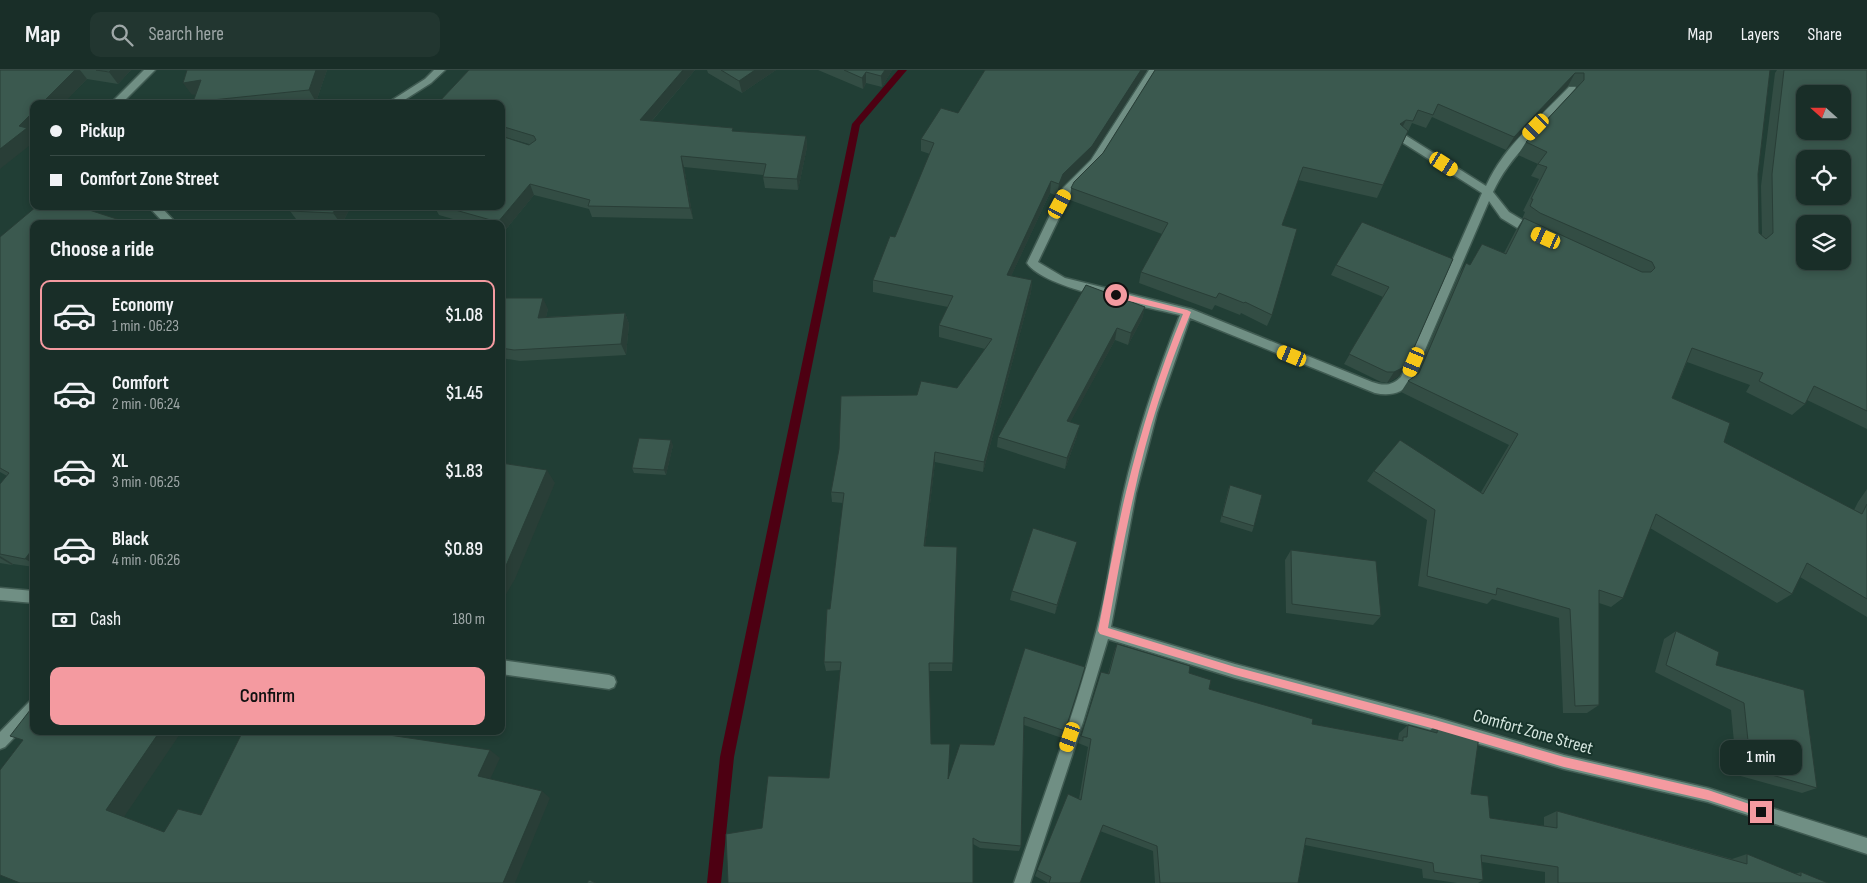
<!DOCTYPE html>
<html lang="en">
<head>
<meta charset="utf-8">
<style>
  body { margin:0; font-family:"Sofia Sans Condensed",sans-serif; background:#223630; color:#f1f3f6; height:100vh; display:flex; flex-direction:column; font-size:19px; white-space:nowrap }
  * { box-sizing:border-box; margin:0 }
  p { font-size:16px; color:#9fa8a8 }
  .icon { flex:none; width:28px; height:28px; fill:none; stroke:currentColor; stroke-width:2; stroke-linecap:round; stroke-linejoin:round }
  .map { position:relative; flex:1; overflow:hidden }
  .details { position:absolute; left:30px; top:150px; width:475px; height:515px; display:flex; flex-direction:column; background:#192e28; border-radius:10px; box-shadow:0 2px 8px #0003,0 0 0 1px #374a45 }
  .details>* { flex:none }
  .guide { position:absolute; left:30px; top:30px; width:475px; height:110px; border-radius:10px; box-shadow:0 2px 8px #0003,0 0 0 1px #374a45; display:grid; align-content:center; height:110px; padding:0 20px; background:#192e28 }
  .needle { width:32px; rotate:291deg }
  .tools { position:absolute; left:1796px; top:15px; display:grid; gap:10px }
  .tools a { display:grid; place-items:center; width:55px; height:55px; border-radius:10px; background:#192e28; box-shadow:0 2px 8px #0003,0 0 0 1px #374a45; font-size:25px }
  .end { position:absolute; width:22px; height:22px; margin:-11px; border:6px solid #f49aa0; background:#111; box-shadow:0 0 0 2px #111 }
  .from { border-radius:50% }
  .bubble { position:absolute; height:35px; border-radius:10px; background:#192e28; box-shadow:0 2px 8px #0003,0 0 0 1px #374a45; font-size:16px; font-weight:600; line-height:35px; text-align:center }
  .car { position:absolute; width:15px; height:30px; margin:-15px -8px; border-radius:6px; box-shadow:0 0 4px 1px #0007; background:linear-gradient(#f5c518 24%,#345 0 40%,#f5c518 0 76%,#345 0 86%,#f5c518 0) }
  .guide b { display:flex; align-items:center; gap:18px; height:48px; font-size:19px }
  .guide b+b { border-top:1px solid #374a45 }
  .guide i { width:12px; height:12px; background:#f1f3f6 }
  ul { padding:0; list-style:none }
  li { display:flex; align-items:center; gap:15px; height:70px; margin:0 10px 8px; padding:0 10px; border:2px solid transparent; border-radius:10px }
  li div { flex:1 }
  li b { display:block; font-size:19px }
  li em { font-style:normal; font-weight:600 }
  li.selected { border-color:#f49aa0 }
  li>.icon { width:45px; height:45px; stroke-width:1.5 }
  h2 { padding:0 20px; font-size:22px; line-height:60px }
  .pay { display:flex; align-items:center; gap:12px; height:55px; padding:0 20px; font-size:19px }
  .pay p { margin-inline-start:auto }
  .action { display:flex; gap:10px; margin-top:auto; padding:10px 20px }
  .action a { flex:1; height:58px; border-radius:10px; background:#f49aa0; color:#111; font-size:20px; font-weight:600; line-height:58px; text-align:center }
  header { display:flex; align-items:center; gap:30px; box-sizing:border-box; height:70px; padding:0 25px; background:#192e28; border-bottom:1px solid #374a45 }
  header strong { font-size:24px }
  nav { display:flex; gap:28px; margin-inline-start:auto; font-size:18px }
  .search { width:350px; height:45px; background:#223630; display:flex; align-items:center; gap:12px; box-sizing:border-box; padding:0 18px; border-radius:10px; color:#9fa8a8; font-size:19px }
  .map>svg:first-child { display:block }
  .lines { fill:none; stroke-linecap:round; stroke-linejoin:round }
  .stream { fill:#4d0012; fill-rule:evenodd }
  .minor-casing { stroke:#405b52; stroke-width:3 }
  .minor { fill:#708f84; fill-rule:evenodd }
  .wall { fill:#334d44 }
  .shaded-wall { fill:#293e37 }
  .building { fill:#3b594f; stroke:#293e37; fill-rule:evenodd }
  .route { fill:#f49aa0 }
  .labels { text-anchor:middle; dominant-baseline:central; stroke-width:4; stroke-linejoin:round; paint-order:stroke }
  .street-label { font-size:18px; fill:#d4e5de; stroke:#17342b }
</style>
</head>
<body>
<header>
<strong>Map</strong>
<div class="search"><svg class="icon" aria-label="search" viewBox="0 0 24 24"><circle cx="10" cy="10" r="6"/><path d="M15 15l6 6"/></svg>Search here</div>
<nav><a>Map</a><a>Layers</a><a>Share</a></nav>
</header>
<div class="map">
<svg width="1867" height="813" viewBox="0 0 1867 813">
  <rect width="100%" height="100%" fill="#213e35"/>
  <g class="lines">
    <path class="stream" d="M898,0h9l-47,55 -126,632 -13,126h-14l13,-126 132,-633z"/>
    <defs>
      <path id="minor" d="M144,0h11l-34,34h-11z
        M434,0h11l-14,13 -33,21h-12l39,-25z
        M1149,0h10l-60,94 -28,29 -33,69 27,16 126,31 181,73c12,4 20,4 29,-5l81,-184 -85,-54v-4h8l81,51c17,-39 54,-69 83,-99h6l2,2c-27,36 -65,61 -84,103l16,20 28,17 1,3 -1,3h-8l-28,-17 -12,-17 -77,179c-8,14 -23,16 -37,13l-185,-75 -33,95 -21,80 -25,134 124,37 200,53 129,38 144,33 159,50v16l-159,-52 -144,-33 -129,-38 -200,-53 -127,-39 -25,83 -53,161h-16c28,-83 60,-166 82,-251 12,-45 17,-92 27,-137 14,-62 34,-122 57,-180 -32,-8 -137,-26 -153,-52l36,-75 28,-28z
        M148,136h12l17,18h-12z
        M0,518l34,3v12l-34,-3z
        M501,590l108,15 5,2 2,5 -2,5 -5,2 -108,-15z
        M34,630v17l-29,30 -5,2v-17l29,-30z"/>
    </defs>
    <use href="#minor" class="minor-casing"/>
    <use href="#minor" class="minor"/>
  </g>
  <path class="wall" d="M0,0h131l-13,14 -31,-5 -55,56 2,1v6z
    M327,0l-11,32 -14,2h-107l-2,-2 3,-8 -4,1z
    M469,0h226l-43,51 81,7v3l73,5 1,11 -9,43 -33,-2 -2,-11v-2l-79,-8 9,52 -101,-2 -3,-8 -55,-14 -31,38 -2,-1v-8h-31l-31,-9 -5,-9h67l28,-62 -28,-8v-32h-63v-1z
    M707,0h69l-34,23 -34,-20z
    M818,0h74l-10,17 -16,-4 -3,6z
    M985,0h162l-57,89 -28,28 -5,9 -7,-3 -39,83 21,4 -1,12 -48,180 -48,-10 -10,84 32,1 -5,124h-23l2,73 17,35 46,-34 31,-97 54,39 -17,51 -38,-13 -3,121 -2,5 -39,-3 -7,-4 -211,-16 67,-50 12,-108 -15,1 -2,-9 19,-159 -11,-1 -1,-10 86,-97 40,-7 28,-39 -46,-12v-12l9,-18 -75,-15v-12l22,-43 35,-83 -9,-3v-12l37,-26z
    M1155,0h615l-12,104 1,59 3,2 -1,-49 14,-113 2,-3h90v359l-60,-29 -2,4 -13,11 -46,-23 4,-7 -63,-23 -15,36 52,44 130,68 4,-8 9,-13v128l-67,-40 -8,17 -15,9 -127,-75 -27,70 -12,9 -12,-4v102l-12,8h-24l-4,-95 -67,-19 -5,5 -69,-18 9,-66 -60,-39 7,-10 107,21 28,-47 -108,-53 7,-11 7,-5 44,-101 7,-12 4,2 12,-21 22,9 12,-23 7,-11h-1l3,-7 -2,-1 16,-32 -8,-3 7,-12 -20,-9 8,-13 50,-54v-2h-8l-62,64 -74,-33 -6,11 -14,-5 -35,75 -79,-18 -16,45 -10,90 -5,11 -26,-13 -1,2 -25,-10 -3,5 -73,-27 2,-11 21,-38 -92,-34 1,-12 32,-35z
    M293,136h58l-9,18 -43,-1 -9,-12z
    M34,154v343l-21,-3 -1,1 -12,-2v-79l7,-8 -7,-4v-235z
    M1453,189l-47,107 -7,10 -12,7 -6,-1 -37,-18 39,-67 -52,-22 5,-10z
    M1086,215l59,22 -3,12 -14,26 -13,-5 -45,82 7,14 -12,33 -68,-22 1,-10z
    M501,228l47,11 -2,8 79,-4 4,11 -3,31 -106,6 -19,-3z
    M673,375l-7,30 -32,-2 -2,-5z
    M1230,415l24,41 -2,6 -32,-10 8,-32z
    M1291,480l90,66 -8,9 -87,-12 -1,-53z
    M1074,481l-19,63 -45,-14 2,-9z
    M1676,561l40,34 101,123 -15,5 -65,-18 -6,-65 -76,-38 9,-33z
    M1117,574l72,29 20,16 103,35 86,16 1,-7 9,-8 21,6 9,-7 33,70 19,24 54,8v-9l13,-6 175,48 15,-5 48,20 6,-2 27,11h-283v-11l-63,-10 1,18 -5,3h-21l-34,-5 -1,-9 -117,-24 -7,38h-143l-2,-32 -53,-20 -20,52h-32l-13,-7 33,-82 11,5 9,-52 -10,-4 23,-71 7,2 6,-22z"/>
  <path class="shaded-wall" d="M75,0h5l7,9 -24,25h-22z
    M111,0h20l-13,14 -9,-12z
    M316,0h11l-11,32 -7,-12z
    M683,0h12l-52,61 -3,-11z
    M755,0h21l-34,23 -3,-12z
    M885,0h7l-10,17 -1,-11z
    M1141,0h6l-57,89 -28,28 -5,9 2,-12 4,-10z
    M866,2v11l-3,6 -1,-11z
    M1575,3l-7,13 -62,64 8,-13z
    M201,10l8,12 -17,3 -9,-12z
    M34,41v22l-2,2 2,1v6l-34,27v-20l19,-23z
    M1406,50l-6,12v-8z
    M806,66l1,11 -9,43 -1,-11z
    M681,86l3,11 9,52 -3,-11z
    M1051,111l-1,12 -44,94 1,-12z
    M530,114l4,11 -31,38 -2,-4v-5h-2l-1,-2z
    M337,136h14l-9,18h-1l-8,-11z
    M1032,210l-1,12 -48,180 1,-10z
    M543,228l5,11 -5,20 -5,-11z
    M1145,237l-3,12 -14,26 3,-12z
    M625,243l4,11 -3,31 -5,-11z
    M1117,258l-2,12 -50,92 2,-11z
    M1406,296l-7,10 -12,7 7,-11z
    M1080,355l-3,11 -12,33 2,-11z
    M671,370l2,5 -7,30 -2,-5z
    M935,382v10l-11,93v-9z
    M547,400l8,13 -40,96 -14,24v-28z
    M1077,472l-3,9 -19,63 2,-9z
    M34,477v17l-9,-5z
    M0,486l13,8 -1,1 -12,-7z
    M160,661h22l-58,86 -18,-7z
    M490,680l10,8 -12,26 -10,-8z
    M542,721l8,7 -35,85h-12z"/>
  <path class="building" d="M0,0h75l-34,34h-7v7l-15,15 8,2 -27,21z
    M96,0h15l-2,2z
    M187,0h129l-7,20 -116,12 8,-22 -18,3z
    M469,0h214l-43,50 93,8 -1,3 74,5 -9,43 -34,-2 3,-13 -85,-8 9,52 -102,-2 2,-6 -60,-16 -32,38 -57,-16h60v-70l28,9 7,-5 -2,-4 -33,-10v-22h-61l-2,-1z
    M721,0h34l-16,11z
    M844,0h41l-4,6 -15,-4 -4,6z
    M985,0h156l-49,76 -29,28 -4,10 -8,-3 -44,94 25,5 -48,182 -49,-10 -11,94 33,1 -4,116h-24l2,81h19l-2,35 12,-35 34,1 31,-97 60,19 -6,20 -14,44 -41,-14 -3,129 -41,-4 -7,-4v45h-245l-2,-49 36,-6 6,-52 61,2 12,-116h-17l3,-53h3l14,-116 -13,-1 8,-43 2,-53 76,-1 4,-14 36,7 35,-49 -53,-14 14,-29 -80,-16 17,-44 5,1 39,-94 -13,-4 20,-31 17,5z
    M1155,0h615l-12,104 1,59 7,6 7,-6 -1,-59 12,-104h83v341l-53,-25 -9,18 -46,-23 4,-8 -71,-25 -20,50 58,25 -6,19 138,72 5,-10v95l-60,-36 -15,31 -136,-80 -33,84 -24,-8v115l-24,1 -5,-97 -73,-21 -1,7 -69,-19 8,-66 -61,-39 26,-31 83,54 35,-60 -110,-53 11,-8 47,-110 4,2 12,-21 24,10 18,-36 118,54h9l4,-4 -3,-6 -112,-49 -10,-7 3,-7h-2l16,-32 -9,-3 9,-12 -21,-10 58,-62v-7h-9l-61,64 -76,-33 -5,11 -15,-5 -5,11 -7,-1 -6,4 8,7 -25,54 -80,-18 -21,58 15,4 -25,86 -27,-13 -1,1 -25,-10 -3,5 -75,-26 27,-49 -97,-35 3,-6 29,-29zM1805,24h37v37h-37zM1805,89h37v37h-37zM1805,154h37v37h-37z
    M37,136h40l55,18h-98v323l-9,12 -25,-5v-70l9,-11 -9,-5v-231z
    M293,136h44l-4,7 -43,-2z
    M140,149l13,5h-19z
    M1362,152l91,37 -47,107 -12,6h-7l-38,-18 40,-67 -53,-22z
    M1086,215l59,22 -14,26 -14,-5 -50,93 13,4 -13,33 -69,-21z
    M501,228h42l-5,20 87,-5 -4,31 -107,6 -13,-2z
    M639,368l32,2 -7,30 -32,-2z
    M501,393l46,7 -42,98 -4,7z
    M1230,415l32,10 -8,31 -32,-10z
    M1033,458l44,14 -20,63 -45,-14z
    M1291,480l85,11 5,55 -89,-12z
    M1676,561l43,21 -3,13 88,25 13,98 -66,-19 -7,-66 -78,-38z
    M1117,574l73,22 -1,7 22,7 -2,9 104,30 -1,5 91,17v-4h4l1,-12 29,8 1,-9 41,12 -8,58 17,2 2,22 67,10v-17l190,53v-10l54,22v-4l27,11h-270v-16l-77,-12 2,25 -49,-8 -1,-9 -127,-25 -8,45h-138l-3,-37 -54,-21 -23,58h-31l2,-6 -14,-7 31,-76 13,6 10,-61 -10,-3 20,-64 8,2z
    M34,635v26h126l-54,79 58,22 14,-23 23,6 42,-84h119l128,19 -12,26 64,15 -39,92h-483l-20,-8v-105l23,-30 -13,-4z
    M589,810l7,3h-9z"/>
  <path class="route" d="M1116,222l71,18 4,2c-24,59 -44,120 -57,182 -10,44 -18,89 -26,134l127,39 200,53 129,37 144,33 56,19v7l-3,1 -53,-17 -144,-33 -129,-38 -200,-54 -135,-41 -2,-3c9,-46 17,-93 28,-139 15,-61 33,-120 57,-178l-70,-17v-4z"/>
  <g class="labels">
    <g class="street-label">
      <text transform="translate(1533 662) rotate(16)">Comfort Zone Street</text>
    </g>
  </g>
</svg>
<div class="tools">
<a><svg class="needle" viewBox="-14 -14 28 28"><path d="M0-13l5 13h-10z" fill="#e53935"/><path d="M0 13l5-13h-10z" fill="#9fa8a8"/></svg></a>
<a><svg class="icon" aria-label="locate" viewBox="0 0 24 24"><circle cx="12" cy="12" r="6"/><path d="M12 2v4M12 18v4M2 12h4M18 12h4"/></svg></a>
<a><svg class="icon" aria-label="layers" viewBox="0 0 24 24"><path d="M12 4l9 5-9 5-9-5zM3 14l9 5 9-5"/></svg></a>
</div>
<i class="end from" style="left:1116px;top:225px"></i>
<i class="end" style="left:1761px;top:742px"></i>
<div class="bubble" style="left:1720px;top:670px;width:82px">1 min</div>
<i class="car" style="left:1536px;top:57px;rotate:224deg"></i>
<i class="car" style="left:1444px;top:94px;rotate:123deg"></i>
<i class="car" style="left:1060px;top:134px;rotate:28deg"></i>
<i class="car" style="left:1546px;top:168px;rotate:294deg"></i>
<i class="car" style="left:1292px;top:286px;rotate:292deg"></i>
<i class="car" style="left:1414px;top:292px;rotate:203deg"></i>
<i class="car" style="left:1070px;top:667px;rotate:199deg"></i>
<div class="guide">
<b><i class="from"></i>Pickup</b>
<b><i></i>Comfort Zone Street</b>
</div>
<section class="details">
<h2>Choose a ride</h2>
<ul>
<li class="selected"><svg class="icon" aria-label="car" viewBox="0 0 24 24"><path d="M5 17H2v-5l4-1 3-4h7l3 4 3 1v5h-3M9 17h6M6 11h13"/><circle cx="7" cy="17" r="2"/><circle cx="17" cy="17" r="2"/></svg><div><b>Economy</b><p>1 min · 06:23</p></div><em>$1.08</em></li>
<li><svg class="icon" aria-label="car" viewBox="0 0 24 24"><path d="M5 17H2v-5l4-1 3-4h7l3 4 3 1v5h-3M9 17h6M6 11h13"/><circle cx="7" cy="17" r="2"/><circle cx="17" cy="17" r="2"/></svg><div><b>Comfort</b><p>2 min · 06:24</p></div><em>$1.45</em></li>
<li><svg class="icon" aria-label="car" viewBox="0 0 24 24"><path d="M5 17H2v-5l4-1 3-4h7l3 4 3 1v5h-3M9 17h6M6 11h13"/><circle cx="7" cy="17" r="2"/><circle cx="17" cy="17" r="2"/></svg><div><b>XL</b><p>3 min · 06:25</p></div><em>$1.83</em></li>
<li><svg class="icon" aria-label="car" viewBox="0 0 24 24"><path d="M5 17H2v-5l4-1 3-4h7l3 4 3 1v5h-3M9 17h6M6 11h13"/><circle cx="7" cy="17" r="2"/><circle cx="17" cy="17" r="2"/></svg><div><b>Black</b><p>4 min · 06:26</p></div><em>$0.89</em></li>
</ul>
<div class="pay"><svg class="icon" aria-label="cash" viewBox="0 0 24 24"><path d="M3 7h18v10H3z"/><circle cx="12" cy="12" r="2"/></svg>Cash<p>180 m</p></div>
<div class="action"><a>Confirm</a></div>
</section>
</div>
</body>
</html>
